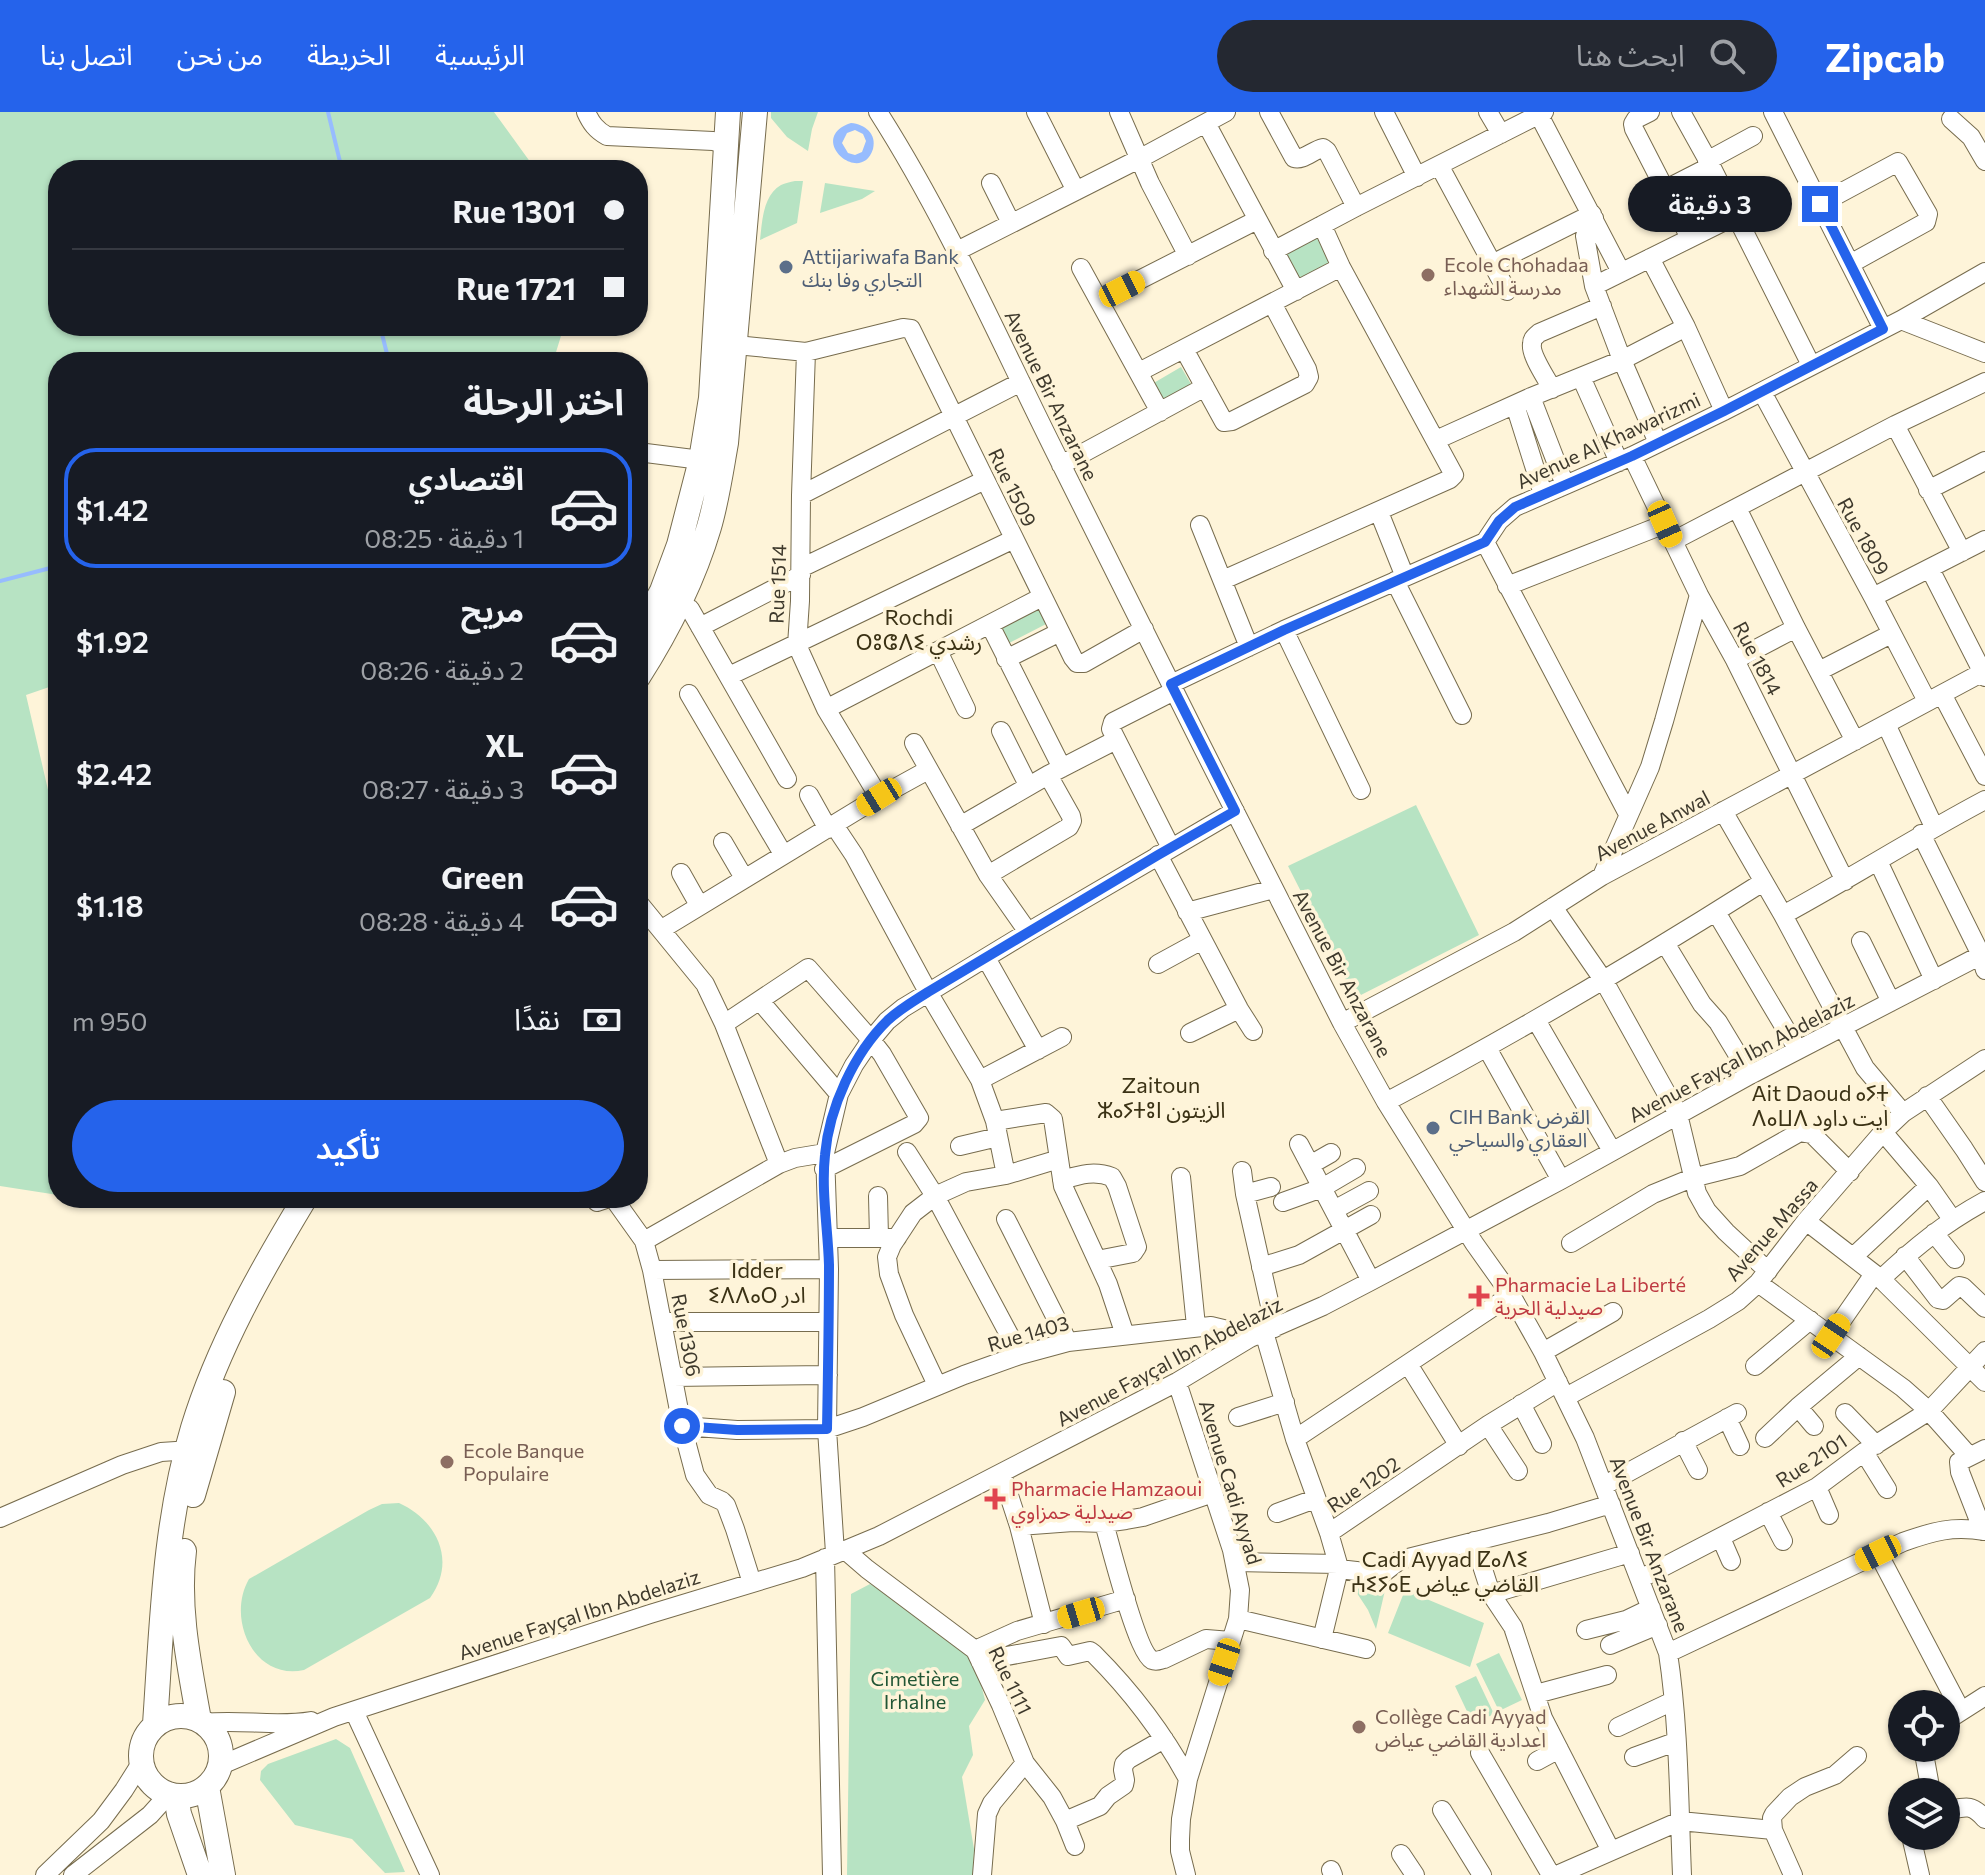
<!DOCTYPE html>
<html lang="ar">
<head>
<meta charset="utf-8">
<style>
  body { margin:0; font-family:Commissioner,"Noto Sans Arabic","Noto Sans Tifinagh",sans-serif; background:#242831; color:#f1f3f6; direction:rtl; height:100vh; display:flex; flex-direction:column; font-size:30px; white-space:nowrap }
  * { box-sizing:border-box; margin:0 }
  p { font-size:26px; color:#9ea1a6 }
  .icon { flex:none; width:44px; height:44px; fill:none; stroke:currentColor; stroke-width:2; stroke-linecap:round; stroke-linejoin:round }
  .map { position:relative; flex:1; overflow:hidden; direction:ltr }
  .details { position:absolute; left:48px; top:240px; width:600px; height:856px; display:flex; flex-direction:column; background:#171b24; border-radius:32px; box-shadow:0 2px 6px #0004; direction:rtl }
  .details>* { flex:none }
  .top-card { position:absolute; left:48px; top:48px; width:600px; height:176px; border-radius:32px; box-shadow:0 2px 6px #0004; direction:rtl; display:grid; align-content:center; height:176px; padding:0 24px; background:#171b24 }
  .fabs { position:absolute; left:1888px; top:1578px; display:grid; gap:16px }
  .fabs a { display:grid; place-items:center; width:72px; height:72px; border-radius:50%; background:#171b24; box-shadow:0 2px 6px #0004; font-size:40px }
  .end { position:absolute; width:36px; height:36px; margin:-18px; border:10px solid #2563eb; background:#fff; box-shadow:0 0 0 4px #fff }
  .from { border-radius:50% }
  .bubble { position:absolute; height:56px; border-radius:28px; background:#171b24; box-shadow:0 2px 6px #0004; font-size:26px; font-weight:600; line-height:56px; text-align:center; direction:rtl }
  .car { position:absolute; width:24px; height:48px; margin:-24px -12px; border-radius:10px; box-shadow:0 0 6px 2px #0007; background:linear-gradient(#f5c518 24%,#345 0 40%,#f5c518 0 76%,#345 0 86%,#f5c518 0) }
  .top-card b { display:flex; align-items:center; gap:28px; height:76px; font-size:30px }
  .top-card b+b { border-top:2px solid #363941 }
  .top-card i { width:20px; height:20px; background:#f1f3f6 }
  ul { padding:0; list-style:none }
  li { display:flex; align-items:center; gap:24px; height:120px; margin:0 16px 12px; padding:0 8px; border:4px solid transparent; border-radius:32px }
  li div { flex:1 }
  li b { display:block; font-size:30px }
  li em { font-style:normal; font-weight:600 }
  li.active { border-color:#2563eb }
  li>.icon { width:72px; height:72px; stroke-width:1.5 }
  h2 { padding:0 24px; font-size:36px; line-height:96px }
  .pay { display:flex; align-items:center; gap:20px; height:88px; padding:0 24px; font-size:30px }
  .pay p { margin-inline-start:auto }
  .action { display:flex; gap:16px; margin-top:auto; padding:16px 24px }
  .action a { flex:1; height:92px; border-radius:48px; background:#2563eb; color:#fff; font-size:32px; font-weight:600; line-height:92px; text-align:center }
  header { display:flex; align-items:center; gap:48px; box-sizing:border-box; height:112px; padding:0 40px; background:#2563eb; color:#fff }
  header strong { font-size:38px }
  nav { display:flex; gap:44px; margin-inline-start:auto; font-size:28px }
  .search { width:560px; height:72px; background:#242831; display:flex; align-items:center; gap:20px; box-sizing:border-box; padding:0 28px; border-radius:44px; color:#9ea1a6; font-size:30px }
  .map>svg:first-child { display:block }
  .green { fill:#b7e3c3 }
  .water { fill:#97bcfe; fill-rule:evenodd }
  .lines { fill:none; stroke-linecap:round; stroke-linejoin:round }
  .stream { stroke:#97bcfe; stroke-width:4 }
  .minor-casing { stroke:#776c4e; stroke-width:20 }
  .major-casing { stroke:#776c4e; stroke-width:26 }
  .minor { stroke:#fff; stroke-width:18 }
  .major { stroke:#fff; stroke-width:24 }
  .route { stroke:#2563eb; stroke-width:10 }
  .service-dot { fill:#5c6f8a; stroke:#fef4d9; stroke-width:3 }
  .education-dot { fill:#8d6e63; stroke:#fef4d9; stroke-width:3 }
  .health-dot { fill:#e0444e; stroke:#fef4d9; stroke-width:3 }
  .labels { text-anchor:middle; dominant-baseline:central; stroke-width:7; stroke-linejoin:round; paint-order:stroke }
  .service-label { font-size:20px; fill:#4e5e75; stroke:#fef4d9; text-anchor:start }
  .education-label { font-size:20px; fill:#785e54; stroke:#fef4d9; text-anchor:start }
  .street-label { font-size:20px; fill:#3e392c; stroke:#fef4d9 }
  .health-label { font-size:20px; fill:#be3a42; stroke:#fef4d9; text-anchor:start }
  .park-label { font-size:20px; fill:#215635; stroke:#fef4d9 }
  .neighbourhood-label { font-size:22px; fill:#3b3215; stroke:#fef4d9 }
</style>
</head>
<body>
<header>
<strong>Zipcab</strong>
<div class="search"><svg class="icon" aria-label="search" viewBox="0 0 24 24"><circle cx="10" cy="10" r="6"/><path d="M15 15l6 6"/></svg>ابحث هنا</div>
<nav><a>الرئيسية</a><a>الخريطة</a><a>من نحن</a><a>اتصل بنا</a></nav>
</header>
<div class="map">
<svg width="1985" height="1763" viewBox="0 0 1985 1763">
  <rect width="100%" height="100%" fill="#fef4d9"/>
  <path class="green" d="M0,0h494l42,58h-478v156h506l-11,36h-495v322l-32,11 32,138v362l-58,-9z
    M771,0h47l-6,17 -4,22 -21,-14 -16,-19z
    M795,69h8l-6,42 -37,17c2,-18 3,-45 21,-55 4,-2 9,-3 14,-4z
    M825,71l50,8 -13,8 -42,14z
    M1319,123l14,29 -34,16 -14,-29z
    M1181,255l10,17 -30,17 -9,-17z
    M1040,491l10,19 -41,21 -9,-19z
    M1416,693l63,130 -124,63 -67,-132z
    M399,1391c38,17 58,58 31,95l-126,72c-50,11 -78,-51 -55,-91l120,-69 13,-6z
    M1349,1469l37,5 -10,43 -8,-19z
    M870,1472l86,54 18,19 11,43 -16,26 4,29 -11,22 12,72 -1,26h-126l4,-281z
    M1405,1478l79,33 -14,44 -82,-34z
    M1499,1541l23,47 -23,11 -23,-47z
    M1476,1564l18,38 -21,10 -18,-38z
    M336,1627l14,9 55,124 -20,1 -33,-34 -57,-14 -35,-45 1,-9 7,-7z"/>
  <path class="water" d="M851,11c14,1 26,11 22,26 -12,38 -68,-11 -22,-26zM855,18l8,4 3,7 -4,11 -7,3 -7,-2 -6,-10 5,-10z"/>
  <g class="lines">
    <path class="stream" d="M328,0l14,58
      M380,214l9,36
      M0,469l58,-15"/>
    <defs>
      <path id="minor" d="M586,0c5,11 10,18 21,24l106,5 12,3
        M878,0c72,113 124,235 184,354 92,186 186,372 280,557l44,79 88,141 37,52 32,57 42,86 83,215c11,72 11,149 14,222
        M1036,0l40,79
        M1119,0l31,71 38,73
        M1269,0l25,46c9,3 19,-8 29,-10l4,3 29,56
        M1384,0l33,65
        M1488,0l13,22
        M1650,0l-14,7 -3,5 1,5 56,109
        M1681,0l30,54 100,199
        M1773,0l110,217
        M1539,3l82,157
        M1951,7l20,18 14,24
        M1206,11l90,168
        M1707,49l46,-25
        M1439,53l68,126
        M991,71l20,40
        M1664,78l47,-24
        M1820,92l78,-42 30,52 -2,8 -76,42
        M1594,106l-9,18 9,50 28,74 36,83
        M957,139l182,-92 87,-47
        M1273,139l83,-44 188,-95
        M1650,146l36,69 38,84
        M1492,152l100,-50
        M1081,156l79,144
        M1594,174l141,-70
        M1100,188l157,-80
        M1901,208l84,-48
        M736,233l70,7 97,-24 8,1 162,329 4,5h7l60,-34
        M1184,237l40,73 8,-1 73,-37 4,-7 -2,-8 -35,-66
        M806,240l-5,143 -1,106 -3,44 29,64 53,88
        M1139,260l202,-105
        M1581,265l38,85
        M1552,277c-5,-10 -22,-34 -20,-45 0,-6 3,-7 7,-11l63,-27
        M1762,280l111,205 54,104
        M1531,285l34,88
        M1515,293l28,89
        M1895,313l67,127
        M1436,328l95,-43 91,-37 64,-33
        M638,340l63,8
        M1632,344l67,139 36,65 110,221
        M1061,353l144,-78
        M1928,378l57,-29
        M801,383l220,-113
        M1737,396l59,120 59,113
        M1379,400l26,65
        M1200,413l49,122
        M1673,429l222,-116 90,-43
        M1485,430l143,272
        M801,456l184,-88
        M1930,457l55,108
        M1223,468l227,-101 4,-4 -113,-208 -19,-42
        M1395,469l67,134
        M1507,474l158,-62
        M1873,485l112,-57
        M690,497l97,170
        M990,513l72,143
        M700,515l101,-52
        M1284,518l77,160
        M938,539l28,58
        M1006,547l54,-27
        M1735,548l61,-32
        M1819,559l72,-37
        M729,564l285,-137
        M1171,572l113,-54 201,-88 14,-21 16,-14 117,-51 92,-45 177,-91 84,33
        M689,582l94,160
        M1942,582l43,82
        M826,597l216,-112
        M1886,612l48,103
        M1001,619l27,54
        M914,631l74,132 40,57
        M809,683l19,34
        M1723,699l60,104 82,153 38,45
        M834,713l20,30 74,137 52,88 15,41 11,54
        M960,714l88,-51 68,-35
        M1921,722l60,121 4,15
        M723,730l21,36
        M1171,736l-60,-119 2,-7 61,-31
        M1158,743l81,154 14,22
        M1878,749l56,119
        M681,761l18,32
        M988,763l81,-48 3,-6 -1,-5 -23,-41
        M1602,764l48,-109 14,-46 35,-126
        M638,790l67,82 19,40 55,140
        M1553,795l51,74 74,133 19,79 10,18 19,21 42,39
        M1187,800l87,-23
        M1716,800l82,138
        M1783,803c68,-37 134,-79 202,-115
        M662,817l217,-132 49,-27
        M1861,829l30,61
        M1665,831l37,61 16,18 32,53
        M986,846l52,92
        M1158,852l44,-24
        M760,889l79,93
        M1536,908l76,131
        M1342,911l172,-91 88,-56 383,-205
        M724,912l84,-56 63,72 11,14 37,64 -5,6 -90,45
        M1190,921l49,-24
        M1487,936l74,132
        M980,968l82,-43
        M1927,984l37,53 21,33
        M1386,990c129,-68 254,-142 377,-220
        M995,1009l51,-8 7,6 10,67 45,98 17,51
        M1883,1020l46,54 23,33
        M1299,1032l72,137
        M960,1034l38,-9
        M907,1040l28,44 85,159
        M1310,1053l21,-12
        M1242,1059l3,23 30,134
        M1181,1065l15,149
        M1062,1068c17,-5 32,-10 50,-3l5,9 20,61 -4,6 -36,7
        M1245,1082l26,-7
        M878,1084l1,41
        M597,1090l12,-4 5,1 30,42 8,29 30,156 13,49 14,20 13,6 4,4 9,24 17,54
        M1283,1090l39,-14 34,-20
        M1334,1098l35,-19
        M1006,1107l62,123
        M1806,1109l75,58 104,103
        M1934,1121l21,26
        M828,1126h69
        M644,1129l135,-77 16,-6 30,-5
        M1571,1131l82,-49 39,-16 48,-12 60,-34 12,2 38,38
        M1905,1144l33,43 5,1 16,-14 4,1 22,21
        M1853,1145l76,-71
        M1261,1155l38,-12 72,-40
        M652,1158l177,-1
        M1881,1167c34,-32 62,-55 104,-78
        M1758,1171l145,105 26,23 40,45
        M663,1210h165
        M1264,1220l31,107 34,94 9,31
        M1831,1224l43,-62
        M1543,1240l70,-40
        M1408,1252l51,82
        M1755,1254l55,-46
        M673,1265l155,-2
        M1177,1270l55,168 8,40 -2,29 -50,160 -7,40 -1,20v12l6,24
        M937,1273l-33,-70 -15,-41 -2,-17 5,-12 21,-32 22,-17 31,-14 40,-7 53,-16
        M1566,1285l143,-78 29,-18 20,-18 48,-62 77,-89 20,-19 82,-54
        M1521,1292l21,40
        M1798,1295l16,19
        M1845,1301l31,32
        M1238,1305l47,-15
        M1727,1306l13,28
        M1488,1313l30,46
        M682,1314l55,4 90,-1 36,-12 101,-42 56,-20 48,-13 143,-16 25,6 14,6
        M1765,1326l33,-31 61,-51
        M1295,1327l216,-144
        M1683,1329l15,29
        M1864,1340l23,37
        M1002,1362l17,52 25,98
        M1605,1373l132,-72
        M1817,1375l12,28
        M1768,1400l15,29
        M1277,1401l38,-14
        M0,1406l122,-53 39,-13 15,-1 20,3
        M1104,1411c6,21 33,129 48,137 5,2 7,0 12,-1l42,-20 25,2
        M1019,1414l54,-4 31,1 22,-3 17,-3 70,-24
        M1983,1419l-23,-59 -1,-10 26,-13
        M1329,1421l159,-108 70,-43
        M1721,1426l10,23
        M1474,1429l17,53 22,33 30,91 68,133
        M845,1438l22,19 108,81 26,55 24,58 27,34 13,24 10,25
        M835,1441l-8,-124 2,-160 -4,-116 14,-59 15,-29 17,-25 16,-19 16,-13 125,-76 207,-121
        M1878,1441l83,158
        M825,1446l7,317
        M1235,1450l103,2 1,5 43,5 18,-14 148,-37 63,-19
        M1640,1467l177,-92 47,-35 65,-41 56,-60
        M1491,1482l139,-41
        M1238,1507l128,30
        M1586,1518l40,-10 25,-12
        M1322,1527l17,-70
        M1610,1533l48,-20
        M975,1538l42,-19 109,-32
        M1668,1541l235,-111c31,-11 49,-16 82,-11
        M980,1549l81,-15 7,10 22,-5 4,3c37,37 69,79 94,125
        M1536,1582l71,-19
        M354,1599l76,164
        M1946,1609l39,-25
        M204,1611c36,-4 72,4 107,-2
        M1618,1615l55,-26
        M1923,1636l8,44
        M1480,1641l71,122
        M1634,1645l41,-15
        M1537,1649l22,-12
        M219,1654l115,-49 316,-103 152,-46 77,-32 298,-154 73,-44 73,-32 48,-25 190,-101 189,-105 235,-122
        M1442,1698l40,65
        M1946,1699c19,-4 25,-8 39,8
        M1065,1709l35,-15 8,-10 16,-11 1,-5 -2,-10 1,-6 5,-5 35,-20
        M1911,1724l9,39
        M1401,1742l14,21
        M1331,1758l2,5
        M45,1763l56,-54 23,-31 17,-27
        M73,1763l77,-60 18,-20
        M982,1763l5,-61 5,-11 33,-40
        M1557,1763l123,-54 93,9
        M1793,1763l-20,-45 -1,-12 2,-4 16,-17 15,-10 30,-12 22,-19"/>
      <path id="major" d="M638,522l24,-43 17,-46 22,-85 10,-62 17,-286
        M638,565c30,-47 55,-96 71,-150 8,-27 12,-56 17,-84l29,-331
        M193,1383l30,-103
        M184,1439c-7,56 5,113 15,169
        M141 1644a40 40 0 1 1 80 0a40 40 0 1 1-80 0Z
        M155,1612c7,-99 9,-200 38,-296 25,-82 68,-157 112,-230
        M207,1675l16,88
        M176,1684l3,18 21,61"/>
    </defs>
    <use href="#minor" class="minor-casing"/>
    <use href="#major" class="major-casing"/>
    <use href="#minor" class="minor"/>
    <use href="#major" class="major"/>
  </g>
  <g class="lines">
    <path class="route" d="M682,1314l55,4 90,-1c1,-55 2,-110 2,-164 -1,-36 -8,-74 -4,-110 4,-47 29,-102 63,-135 12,-11 26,-19 40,-28l230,-137 77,-44 -64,-127 113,-54 201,-88 14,-21 16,-14 117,-51 92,-45 159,-82 -63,-125"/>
  </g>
  <g class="service-dot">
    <circle cx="786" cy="155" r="8"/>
    <circle cx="1433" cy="1016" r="8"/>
  </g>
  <g class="education-dot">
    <circle cx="1428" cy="163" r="8"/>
    <circle cx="447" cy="1350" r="8"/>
    <circle cx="1359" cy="1615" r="8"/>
  </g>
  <g class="health-dot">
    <path d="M1475 1172h8v8h8v8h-8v8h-8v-8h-8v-8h8z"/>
    <path d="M991 1375h8v8h8v8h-8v8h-8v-8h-8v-8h8z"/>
  </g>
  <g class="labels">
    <g class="service-label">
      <text x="802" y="144">Attijariwafa Bank<tspan x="802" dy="23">التجاري وفا بنك</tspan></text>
      <text x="1449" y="1004">CIH Bank القرض<tspan x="1449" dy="23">العقاري والسياحي</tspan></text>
    </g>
    <g class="education-label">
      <text x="1444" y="152">Ecole Chohadaa<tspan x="1444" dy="23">مدرسة الشهداء</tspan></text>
      <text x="463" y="1338">Ecole Banque<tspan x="463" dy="23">Populaire</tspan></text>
      <text x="1375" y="1604">Collège Cadi Ayyad<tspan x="1375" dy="23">اعدادية القاضي عياض</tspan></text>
    </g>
    <g class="street-label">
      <text transform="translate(1052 283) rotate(64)">Avenue Bir Anzarane</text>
      <text transform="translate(1608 328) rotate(-25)">Avenue Al Khawarizmi</text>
      <text transform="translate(1013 375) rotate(64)">Rue 1509</text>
      <text transform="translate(1864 424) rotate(61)">Rue 1809</text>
      <text transform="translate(777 472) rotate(-88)">Rue 1514</text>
      <text transform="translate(1758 546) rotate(62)">Rue 1814</text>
      <text transform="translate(1652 713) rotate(-28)">Avenue Anwal</text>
      <text transform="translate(1343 861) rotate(62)">Avenue Bir Anzarane</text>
      <text transform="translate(1741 945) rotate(-28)">Avenue Fayçal Ibn Abdelaziz</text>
      <text transform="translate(1771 1117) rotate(-49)">Avenue Massa</text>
      <text transform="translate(1028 1221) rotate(-16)">Rue 1403</text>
      <text transform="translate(687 1223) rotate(79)">Rue 1306</text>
      <text transform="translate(1169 1249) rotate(-28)">Avenue Fayçal Ibn Abdelaziz</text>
      <text transform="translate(1811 1348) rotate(-33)">Rue 2101</text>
      <text transform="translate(1231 1370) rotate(73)">Avenue Cadi Ayyad</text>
      <text transform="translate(1363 1372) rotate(-34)">Rue 1202</text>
      <text transform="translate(1650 1432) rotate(69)">Avenue Bir Anzarane</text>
      <text transform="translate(579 1502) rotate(-18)">Avenue Fayçal Ibn Abdelaziz</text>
      <text transform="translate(1011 1568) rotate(64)">Rue 1111</text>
    </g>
    <g class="health-label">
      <text x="1495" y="1172">Pharmacie La Liberté<tspan x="1495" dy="23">صيدلية الحرية</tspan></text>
      <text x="1011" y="1376">Pharmacie Hamzaoui<tspan x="1011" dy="23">صيدلية حمزاوي</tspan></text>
    </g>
    <g class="park-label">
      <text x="915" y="1566">Cimetière<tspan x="915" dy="23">Irhalne</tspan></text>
    </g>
    <g class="neighbourhood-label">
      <text x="919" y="504">Rochdi<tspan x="919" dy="25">ⵔⵓⵛⴷⵉ رشدي</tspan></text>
      <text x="1161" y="972">Zaitoun<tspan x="1161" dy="25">ⵣⴰⵢⵜⵓⵏ الزيتون</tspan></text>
      <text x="1820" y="980">Ait Daoud ⴰⵢⵜ<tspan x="1820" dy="25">ⴷⴰⵡⴷ ايت داود</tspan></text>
      <text x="757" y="1157">Idder<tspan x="757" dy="25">ⵉⴷⴷⴰⵔ ادر</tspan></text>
      <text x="1445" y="1446">Cadi Ayyad ⵇⴰⴷⵉ<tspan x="1445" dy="25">ⵄⵉⵢⴰⴹ القاضي عياض</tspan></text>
    </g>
  </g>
</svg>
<div class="fabs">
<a><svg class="icon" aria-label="locate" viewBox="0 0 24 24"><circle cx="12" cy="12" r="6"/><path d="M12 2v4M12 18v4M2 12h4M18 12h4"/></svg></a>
<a><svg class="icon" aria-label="layers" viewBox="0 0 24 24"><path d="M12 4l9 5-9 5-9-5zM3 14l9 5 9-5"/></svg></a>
</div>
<i class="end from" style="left:682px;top:1314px"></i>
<i class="end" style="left:1820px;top:92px"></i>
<div class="bubble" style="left:1628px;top:64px;width:164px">3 دقيقة</div>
<i class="car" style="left:1122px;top:177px;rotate:63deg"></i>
<i class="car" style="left:1665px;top:412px;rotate:156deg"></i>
<i class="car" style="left:879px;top:685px;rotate:238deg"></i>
<i class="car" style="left:1831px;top:1224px;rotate:34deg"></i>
<i class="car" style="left:1878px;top:1441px;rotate:244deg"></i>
<i class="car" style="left:1081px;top:1501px;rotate:253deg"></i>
<i class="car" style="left:1224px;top:1550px;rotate:198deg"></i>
<div class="top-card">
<b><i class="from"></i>Rue 1301</b>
<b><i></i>Rue 1721</b>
</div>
<section class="details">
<h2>اختر الرحلة</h2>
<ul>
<li class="active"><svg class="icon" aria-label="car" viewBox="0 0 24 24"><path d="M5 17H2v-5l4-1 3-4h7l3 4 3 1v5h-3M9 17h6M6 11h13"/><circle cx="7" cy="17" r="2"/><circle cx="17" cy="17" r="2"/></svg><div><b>اقتصادي</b><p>1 دقيقة · 08:25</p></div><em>$1.42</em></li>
<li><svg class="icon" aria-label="car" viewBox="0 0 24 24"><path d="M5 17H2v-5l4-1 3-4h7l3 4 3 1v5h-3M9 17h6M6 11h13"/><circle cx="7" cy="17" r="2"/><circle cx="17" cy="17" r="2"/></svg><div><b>مريح</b><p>2 دقيقة · 08:26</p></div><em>$1.92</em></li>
<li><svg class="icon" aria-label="car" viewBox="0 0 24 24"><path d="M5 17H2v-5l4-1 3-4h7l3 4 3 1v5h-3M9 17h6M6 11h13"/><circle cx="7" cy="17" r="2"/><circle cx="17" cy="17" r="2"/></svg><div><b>XL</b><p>3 دقيقة · 08:27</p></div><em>$2.42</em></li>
<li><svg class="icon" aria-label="car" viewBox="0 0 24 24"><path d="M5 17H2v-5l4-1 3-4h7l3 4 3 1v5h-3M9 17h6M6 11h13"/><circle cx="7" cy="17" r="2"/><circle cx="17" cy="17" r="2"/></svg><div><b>Green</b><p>4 دقيقة · 08:28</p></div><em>$1.18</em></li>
</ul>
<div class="pay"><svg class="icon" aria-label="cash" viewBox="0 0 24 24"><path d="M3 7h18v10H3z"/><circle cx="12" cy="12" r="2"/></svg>نقدًا<p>950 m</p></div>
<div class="action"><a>تأكيد</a></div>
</section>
</div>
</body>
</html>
